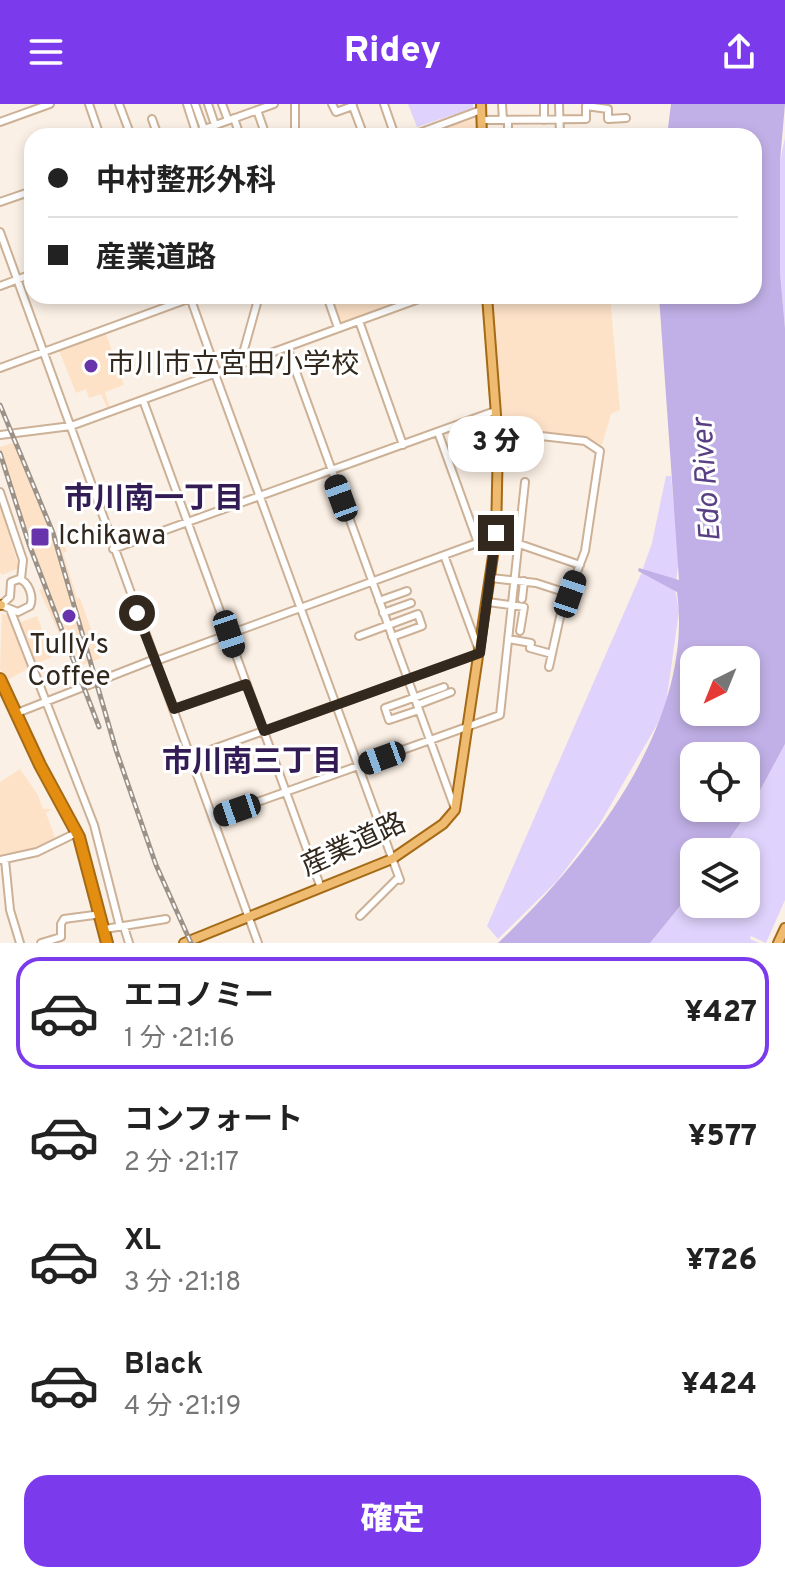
<!DOCTYPE html>
<html lang="ja">
<head>
<meta charset="utf-8">
<style>
  body { margin:0; font-family:Overpass,"Noto Sans JP",sans-serif; background:#f6f6f6; color:#222; height:100vh; display:flex; flex-direction:column; font-size:30px; white-space:nowrap }
  * { box-sizing:border-box; margin:0 }
  p { font-size:26px; color:#767676 }
  .icon { flex:none; width:44px; height:44px; fill:none; stroke:currentColor; stroke-width:2; stroke-linecap:round; stroke-linejoin:round }
  .map { position:relative; height:839px; overflow:hidden }
  .sheet { display:flex; flex-direction:column; background:#fff; flex:1 }
  .sheet>* { flex:none }
  .top-card { position:absolute; left:24px; top:24px; width:738px; height:176px; border-radius:24px; box-shadow:0 4px 12px #0003; display:grid; align-content:center; height:176px; padding:0 24px; background:#fff }
  .needle { width:52px; rotate:223deg }
  .controls { position:absolute; left:680px; top:542px; display:grid; gap:16px }
  .controls a { display:grid; place-items:center; width:80px; height:80px; border-radius:16px; background:#fff; box-shadow:0 4px 12px #0003; font-size:40px }
  .end { position:absolute; width:36px; height:36px; margin:-18px; border:10px solid #32281d; background:#fff; box-shadow:0 0 0 4px #fff }
  .from { border-radius:50% }
  .bubble { position:absolute; height:56px; border-radius:24px; background:#fff; box-shadow:0 4px 12px #0003; font-size:26px; font-weight:800; line-height:56px; text-align:center }
  .car { position:absolute; width:24px; height:48px; margin:-24px -12px; border-radius:10px; box-shadow:0 0 6px 2px #0007; background:linear-gradient(#222 24%,#8ab4d8 0 40%,#222 0 76%,#8ab4d8 0 86%,#222 0) }
  .top-card b { display:flex; align-items:center; gap:28px; height:76px; font-size:30px }
  .top-card b+b { border-top:2px solid #e0e0e0 }
  .top-card i { width:20px; height:20px; background:#222 }
  ul { padding:14px 0 0; list-style:none }
  li { display:flex; align-items:center; gap:24px; height:112px; margin:0 16px 12px; padding:0 8px; border:4px solid transparent; border-radius:24px }
  li div { flex:1 }
  li b { display:block; font-size:30px }
  li em { font-style:normal; font-weight:800 }
  li.current { border-color:#7c3aed }
  li>.icon { width:72px; height:72px; stroke-width:1.5 }
  .cta { display:flex; gap:16px; margin-top:auto; padding:16px 24px }
  .cta a { flex:1; height:92px; border-radius:24px; background:#7c3aed; color:#fff; font-size:32px; font-weight:800; line-height:92px; text-align:center }
  header { display:flex; justify-content:space-between; align-items:center; height:104px; padding:0 24px; background:#7c3aed; color:#fff; font-size:36px; font-weight:800 }
  .map>svg:first-child { display:block }
  .built { fill:#fde2c8 }
  .green { fill:#dfd2fc }
  .water { fill:#c1b0e7; fill-rule:evenodd }
  .lines { fill:none; stroke-linecap:round; stroke-linejoin:round }
  .minor-casing { stroke:#ccb197; stroke-width:10 }
  .major-casing { stroke:#a56a15; stroke-width:12 }
  .highway-casing { stroke:#a56a15; stroke-width:14 }
  .minor { stroke:#fff; stroke-width:6 }
  .major { stroke:#eebb70; stroke-width:8 }
  .highway { stroke:#e38d11; stroke-width:10 }
  .rail-casing { stroke:#9c9287; stroke-width:5 }
  .rail { stroke:#fff; stroke-width:2; stroke-dasharray:6; stroke-linecap:butt }
  .route { stroke:#32281d; stroke-width:10 }
  .poi-dot { fill:#6834ab; stroke:#fff; stroke-width:3 }
  .labels { text-anchor:middle; dominant-baseline:central; stroke-width:6; stroke-linejoin:round; paint-order:stroke }
  .poi-label { font-size:28px; fill:#32281d; stroke:#fff; text-anchor:start }
  .street-label { font-size:28px; fill:#32281d; stroke:#fff }
  .water-label { font-size:30px; font-style:italic; fill:#593f83; stroke:#fff }
  .neighbourhood-label { font-size:30px; font-weight:bold; fill:#331c55; stroke:#fff }
</style>
</head>
<body>
<header><svg class="icon" aria-label="menu" viewBox="0 0 24 24"><path d="M4 6h16M4 12h16M4 18h16"/></svg>Ridey<svg class="icon" aria-label="share" viewBox="0 0 24 24"><path d="M12 15V3M7 8l5-5 5 5M5 13v7h14v-7"/></svg></header>
<div class="map">
<svg width="785" height="839" viewBox="0 0 785 839">
  <rect width="100%" height="100%" fill="#fbf0e5"/>
  <path class="built" d="M476,11v21h-56z
    M330,192h85l-75,28z
    M491,192h119l10,114 -9,4 -9,31 -13,-6 -88,-10z
    M105,227l19,54 -19,7 5,15 -3,1 -6,-14 -12,4 -3,-9 -10,4 -18,-45z
    M18,337l42,103 4,-1 3,8 -4,2 14,45h3l21,60 -26,10 -36,-78 4,-2 -43,-130v-11z
    M0,401l19,63 -17,7 -2,-3z
    M2,509l8,4 19,51 -23,13 -6,-12z
    M37,512l15,41 -20,9 -16,-42z
    M20,665l18,26 5,14h9l-6,4 10,27 -21,10 -35,8v-76z"/>
  <path class="green" d="M408,0h65v4l-56,19z
    M785,34v190l-5,-55v-112z
    M666,372h5l8,83 -4,30 4,22 -14,100 -66,114 -42,56 -59,58 -11,-13 154,-352 11,-31z
    M785,640v156l-19,43 -15,-7 -1,3 9,4h-109l44,-54v15h52v-52h-26l29,-41z"/>
  <path class="water" d="M671,0h114l-5,57v112l5,55v416l-36,67 -29,41h-26v37l-44,54h-152c90,-85 197,-220 179,-351l-39,-21 1,-3 40,12 -20,-284h95v-160h-87zM746,556v52h-52v-52zM694,652h52v52h-52z"/>
  <g class="lines">
    <defs>
      <path id="minor" d="M89,0l11,32
        M119,0l12,32
        M187,0l9,28
        M195,0l9,25
        M208,0l7,21
        M222,0l6,16
        M295,0v32
        M332,0l4,8 17,-6
        M352,0l12,32
        M384,0l11,32
        M502,0l1,16
        M544,0v16
        M559,0l1,32
        M257,6l9,26
        M234,14l6,18
        M152,15l6,17
        M481,16l105,-1v-13l22,3v10l18,-1
        M508,16v16
        M0,18l50,-18
        M185,32l89,-32
        M411,32l70,-26
        M0,98l32,-11
        M0,128l258,711
        M0,182l32,-12
        M327,192l11,32
        M190,193l27,76
        M359,217l44,124
        M287,243l167,459
        M240,260l19,-68
        M0,264l196,-72
        M215,270l185,506
        M143,296l178,488
        M497,327l88,10 15,10 -15,100 -25,66 -11,50
        M438,328l40,111
        M0,331l71,-9 356,-130
        M0,388l23,68 -2,19
        M113,445l382,-138
        M491,474l45,5 34,11
        M19,475c10,3 15,18 11,27l-12,6 -17,-7 9,-8 1,-15z
        M522,495l2,-18
        M379,497l28,-10
        M488,498l36,5 -4,24
        M10,505l84,216 26,102
        M383,509l28,-10
        M359,532l59,-22 4,12 -30,11
        M508,535l23,4 -1,5 22,6
        M156,557l340,-125 84,29
        M417,601l34,-13
        M174,605l72,-25
        M419,606l-30,10 -4,-12 59,-21
        M17,609l138,-54
        M191,653l289,-104 -36,-98
        M213,714l287,-103 25,-233
        M0,756l37,-8 35,-17
        M5,756l5,50 10,33
        M360,812l39,-39
        M124,823l5,16
        M105,825l61,-10
        M41,839l20,-6v-13l3,-5 30,-4"/>
      <path id="major" d="M481,0l1,32
        M0,501h1
        M184,839l208,-84 51,-35 12,-14 41,-274 2,-95 -11,-145
        M778,839l7,-15"/>
      <path id="highway" d="M0,575l40,86 39,72 28,106"/>
    </defs>
    <use href="#minor" class="minor-casing"/>
    <use href="#major" class="major-casing"/>
    <use href="#highway" class="highway-casing"/>
    <use href="#minor" class="minor"/>
    <use href="#major" class="major"/>
    <use href="#highway" class="highway"/>
    <defs>
      <path id="rail" d="M0,301l53,128 63,217 40,115 35,78
        M0,349l29,91 70,183"/>
    </defs>
    <use href="#rail" class="rail-casing"/>
    <use href="#rail" class="rail"/>
  </g>
  <g class="lines">
    <path class="route" d="M137,509l37,96 72,-25 18,47 216,-78 16,-120"/>
  </g>
  <g class="poi-dot">
    <circle cx="91" cy="262" r="8"/>
    <rect x="30" y="423" width="20" height="20" rx="4"/>
    <circle cx="69" cy="512" r="8"/>
  </g>
  <g class="labels">
    <g class="poi-label">
      <text x="107" y="262">市川市立宮田小学校</text>
      <text x="58" y="433">Ichikawa</text>
      <text x="69" y="542" text-anchor="middle">Tully's<tspan x="69" dy="32">Coffee</tspan></text>
    </g>
    <g class="street-label">
      <text transform="translate(354 742) rotate(-25)">産業道路</text>
    </g>
    <g class="water-label">
      <text transform="translate(708 376) rotate(-94)">Edo River</text>
    </g>
    <g class="neighbourhood-label">
      <text x="154" y="396">市川南一丁目</text>
      <text x="252" y="659">市川南三丁目</text>
    </g>
  </g>
</svg>
<div class="controls">
<a><svg class="needle" viewBox="-14 -14 28 28"><path d="M0-13l5 13h-10z" fill="#e53935"/><path d="M0 13l5-13h-10z" fill="#767676"/></svg></a>
<a><svg class="icon" aria-label="locate" viewBox="0 0 24 24"><circle cx="12" cy="12" r="6"/><path d="M12 2v4M12 18v4M2 12h4M18 12h4"/></svg></a>
<a><svg class="icon" aria-label="layers" viewBox="0 0 24 24"><path d="M12 4l9 5-9 5-9-5zM3 14l9 5 9-5"/></svg></a>
</div>
<i class="end from" style="left:137px;top:509px"></i>
<i class="end" style="left:496px;top:429px"></i>
<div class="bubble" style="left:448px;top:312px;width:96px">3 分</div>
<i class="car" style="left:341px;top:394px;rotate:340deg"></i>
<i class="car" style="left:570px;top:490px;rotate:19deg"></i>
<i class="car" style="left:229px;top:530px;rotate:162deg"></i>
<i class="car" style="left:382px;top:654px;rotate:250deg"></i>
<i class="car" style="left:237px;top:706px;rotate:251deg"></i>
<div class="top-card">
<b><i class="from"></i>中村整形外科</b>
<b><i></i>産業道路</b>
</div>
</div>
<section class="sheet">
<ul>
<li class="current"><svg class="icon" aria-label="car" viewBox="0 0 24 24"><path d="M5 17H2v-5l4-1 3-4h7l3 4 3 1v5h-3M9 17h6M6 11h13"/><circle cx="7" cy="17" r="2"/><circle cx="17" cy="17" r="2"/></svg><div><b>エコノミー</b><p>1 分 · 21:16</p></div><em>¥427</em></li>
<li><svg class="icon" aria-label="car" viewBox="0 0 24 24"><path d="M5 17H2v-5l4-1 3-4h7l3 4 3 1v5h-3M9 17h6M6 11h13"/><circle cx="7" cy="17" r="2"/><circle cx="17" cy="17" r="2"/></svg><div><b>コンフォート</b><p>2 分 · 21:17</p></div><em>¥577</em></li>
<li><svg class="icon" aria-label="car" viewBox="0 0 24 24"><path d="M5 17H2v-5l4-1 3-4h7l3 4 3 1v5h-3M9 17h6M6 11h13"/><circle cx="7" cy="17" r="2"/><circle cx="17" cy="17" r="2"/></svg><div><b>XL</b><p>3 分 · 21:18</p></div><em>¥726</em></li>
<li><svg class="icon" aria-label="car" viewBox="0 0 24 24"><path d="M5 17H2v-5l4-1 3-4h7l3 4 3 1v5h-3M9 17h6M6 11h13"/><circle cx="7" cy="17" r="2"/><circle cx="17" cy="17" r="2"/></svg><div><b>Black</b><p>4 分 · 21:19</p></div><em>¥424</em></li>
</ul>
<div class="cta"><a>確定</a></div>
</section>
</body>
</html>
